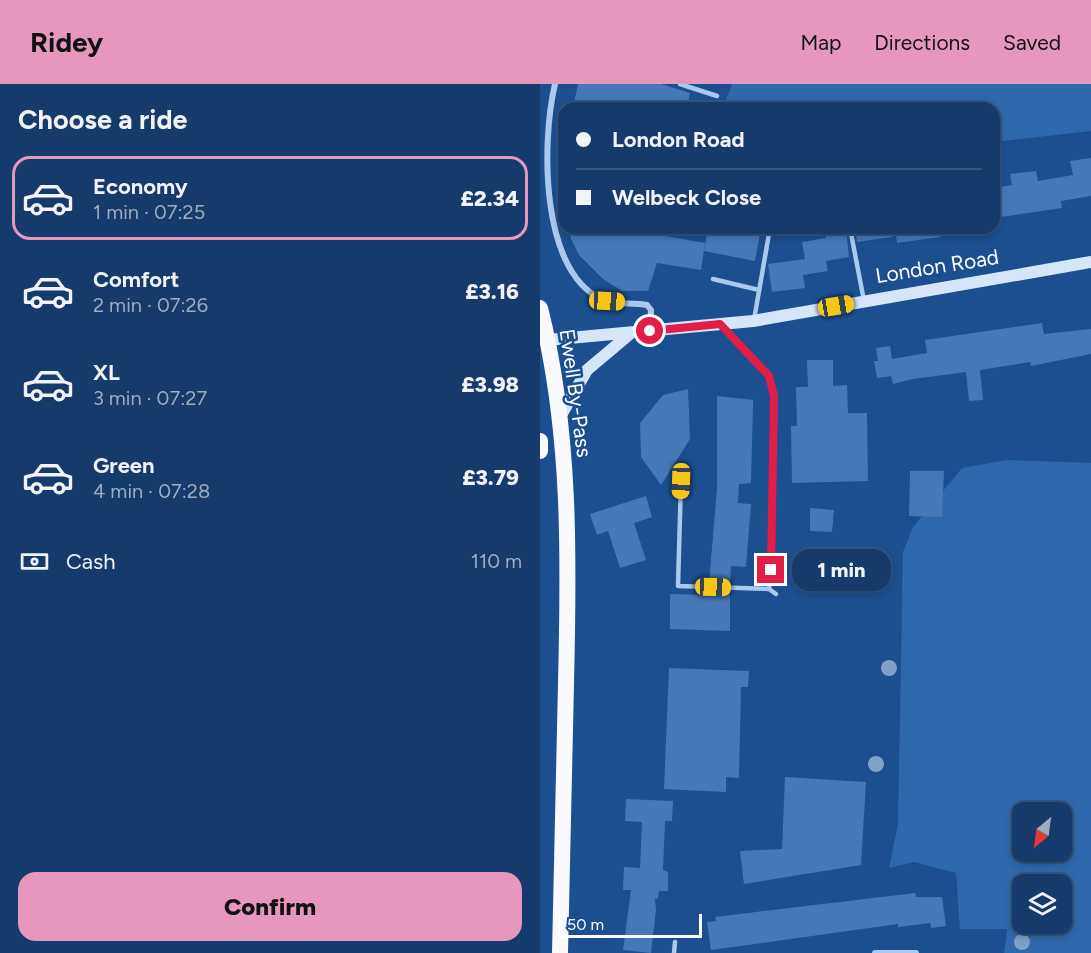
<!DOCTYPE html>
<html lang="en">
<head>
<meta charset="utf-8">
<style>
  body { margin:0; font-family:Figtree,sans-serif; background:#1d4271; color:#f1f3f6; height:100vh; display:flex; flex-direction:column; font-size:22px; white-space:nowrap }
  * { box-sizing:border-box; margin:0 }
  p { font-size:20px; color:#9dadc1 }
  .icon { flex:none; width:33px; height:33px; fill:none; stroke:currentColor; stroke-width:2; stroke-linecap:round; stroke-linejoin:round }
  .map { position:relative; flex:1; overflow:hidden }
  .panel { display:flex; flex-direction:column; background:#143b6b; width:540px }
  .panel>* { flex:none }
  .guide { position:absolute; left:18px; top:18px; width:442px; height:132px; border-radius:18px; box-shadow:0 3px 9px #0003,0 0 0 2px #33557e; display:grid; align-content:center; height:132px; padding:0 18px; background:#143b6b }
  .needle { width:39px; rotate:209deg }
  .fabs { position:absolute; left:472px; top:718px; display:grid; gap:12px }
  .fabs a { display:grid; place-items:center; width:60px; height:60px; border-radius:12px; background:#143b6b; box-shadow:0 3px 9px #0003,0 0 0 2px #33557e; font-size:30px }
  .scale { position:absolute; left:18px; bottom:15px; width:144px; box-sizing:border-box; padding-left:6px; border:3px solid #fff; border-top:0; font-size:16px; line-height:21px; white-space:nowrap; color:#fff; -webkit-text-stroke:4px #1b4f8f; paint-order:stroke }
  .end { position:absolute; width:27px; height:27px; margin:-14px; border:8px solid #e11d48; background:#fff; box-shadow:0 0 0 3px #fff }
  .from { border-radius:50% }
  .bubble { position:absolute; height:42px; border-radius:18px; background:#143b6b; box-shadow:0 3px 9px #0003,0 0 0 2px #33557e; font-size:20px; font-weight:800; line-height:42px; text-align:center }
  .car { position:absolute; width:18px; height:36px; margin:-18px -9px; border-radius:8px; box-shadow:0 0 4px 2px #0007; background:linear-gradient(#f5c518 24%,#345 0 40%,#f5c518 0 76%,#345 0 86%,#f5c518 0) }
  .guide b { display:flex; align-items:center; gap:21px; height:57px; font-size:22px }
  .guide b+b { border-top:2px solid #33557e }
  .guide i { width:15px; height:15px; background:#f1f3f6 }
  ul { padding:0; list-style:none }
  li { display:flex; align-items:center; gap:18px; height:84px; margin:0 12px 9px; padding:0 6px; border:3px solid transparent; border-radius:18px }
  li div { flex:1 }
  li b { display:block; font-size:22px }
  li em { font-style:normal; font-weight:800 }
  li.active { border-color:#e797bd }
  li>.icon { width:54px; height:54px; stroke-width:1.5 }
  h2 { padding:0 18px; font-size:27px; line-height:72px }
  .pay { display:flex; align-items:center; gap:15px; height:66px; padding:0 18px; font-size:22px }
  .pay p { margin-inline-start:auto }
  .cta { display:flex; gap:12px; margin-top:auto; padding:12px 18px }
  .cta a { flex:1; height:69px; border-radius:18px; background:#e797bd; color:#111; font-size:24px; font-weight:800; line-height:69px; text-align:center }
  header { display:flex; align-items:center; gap:36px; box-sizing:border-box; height:84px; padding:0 30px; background:#e797bd; color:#111 }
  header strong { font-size:28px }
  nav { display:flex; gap:33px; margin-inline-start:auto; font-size:21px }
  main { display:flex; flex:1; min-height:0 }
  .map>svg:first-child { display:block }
  .green { fill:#2e69ad; fill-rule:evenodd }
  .building { fill:#4478b7 }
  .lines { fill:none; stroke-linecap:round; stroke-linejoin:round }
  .service { stroke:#a9c9ee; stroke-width:4.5 }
  .minor { stroke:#a9c9ee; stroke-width:6 }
  .secondary { stroke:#d6e6fa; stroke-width:12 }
  .trunk { stroke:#f8faff; stroke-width:16 }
  .tree { fill:#7ea0ca }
  .route { stroke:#e11d48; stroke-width:8 }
  .labels { text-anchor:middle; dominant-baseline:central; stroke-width:5; stroke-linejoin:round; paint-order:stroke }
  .street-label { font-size:21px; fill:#fff; stroke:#1b4f8f }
</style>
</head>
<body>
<header>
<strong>Ridey</strong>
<nav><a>Map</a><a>Directions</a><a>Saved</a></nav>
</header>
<main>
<section class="panel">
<h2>Choose a ride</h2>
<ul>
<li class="active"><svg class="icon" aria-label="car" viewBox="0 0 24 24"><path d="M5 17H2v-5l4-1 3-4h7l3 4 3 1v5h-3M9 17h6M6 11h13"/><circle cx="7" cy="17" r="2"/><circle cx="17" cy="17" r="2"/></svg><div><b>Economy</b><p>1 min · 07:25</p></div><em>£2.34</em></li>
<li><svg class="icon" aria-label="car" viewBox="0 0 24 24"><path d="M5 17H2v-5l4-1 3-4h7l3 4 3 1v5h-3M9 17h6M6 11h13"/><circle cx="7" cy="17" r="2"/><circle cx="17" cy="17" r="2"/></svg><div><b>Comfort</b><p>2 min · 07:26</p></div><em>£3.16</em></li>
<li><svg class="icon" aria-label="car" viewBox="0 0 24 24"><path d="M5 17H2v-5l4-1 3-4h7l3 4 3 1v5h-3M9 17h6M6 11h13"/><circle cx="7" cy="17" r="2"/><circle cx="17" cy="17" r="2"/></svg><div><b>XL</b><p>3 min · 07:27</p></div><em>£3.98</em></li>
<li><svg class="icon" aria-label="car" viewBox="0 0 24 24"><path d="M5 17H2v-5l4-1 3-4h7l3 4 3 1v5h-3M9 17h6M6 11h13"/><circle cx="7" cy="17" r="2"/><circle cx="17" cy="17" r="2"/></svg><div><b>Green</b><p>4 min · 07:28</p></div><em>£3.79</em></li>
</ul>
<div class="pay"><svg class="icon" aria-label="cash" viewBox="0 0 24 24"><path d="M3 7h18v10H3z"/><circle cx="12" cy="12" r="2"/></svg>Cash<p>110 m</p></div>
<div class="cta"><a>Confirm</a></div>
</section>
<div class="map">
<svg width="551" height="869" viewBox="0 0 551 869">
  <rect width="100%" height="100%" fill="#1b4f8f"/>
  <path class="green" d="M192,0h359v47l-96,11 -1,-34h-271z
    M467,376l84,3v490h-87l3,-24h-47l-4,-56 -42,-11 -25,6 9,-44 5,-272 10,-25 49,-59zM483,729h39v39h-39zM483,801h39v39h-39z"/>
  <path class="building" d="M38,0h83l29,9 -3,15h-114z
    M551,74v38l-30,5 1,7 -68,10v-30l18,-3 -2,-11 26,-3 2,10 35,-6 -3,-14z
    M30,144h98l-3,8 40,7 -4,27 -44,-7 -9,28h-26l-19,-12 -24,-24 -8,-16z
    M168,144h39v4l13,2 -5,27 -51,-10z
    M285,144h21l3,29 -23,4 2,10 -25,4 2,13 -33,4 -4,-28 37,-5 -3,-17 24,-4z
    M315,144h37v9l-35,5z
    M355,144h44l1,9 -43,6z
    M502,239l2,11 47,-5v25l-60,12 -1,-4 -50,8 3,30 -14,1 -3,-29 -53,7 -20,5 -2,-8 -14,2 -3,-17h4l-2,-13 14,-2 2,13 35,-6 -2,-13z
    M267,276h26v26l14,-1 1,28h19l1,68 -76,2 -1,-57h6l-1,-39h12z
    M148,305l2,50 -29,46 -20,-28 -1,-34 23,-28z
    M177,312l36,4 -2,83 -12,1 -1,19 13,1 -5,63 -15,-1 -1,17h-21l8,-94z
    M370,387h34l-2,46 -33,-1z
    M106,412l6,21 -18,6 12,37 -26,8 -12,-37 -11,4 -7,-21z
    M270,424l24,2 -2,22 -22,-1z
    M168,508h22v39l-60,-2v-35l38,1z
    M129,584l80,3 -1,16h-7l-2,91 -13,-1v15l-62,-3z
    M245,693l81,5 -5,83 -117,19 -4,-33 42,-2z
    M86,715l47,2 -1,20h-7l-2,49 5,2v19h-9l-1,7 -3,1 1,11 -5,43 -28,-3 8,-60h-8l1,-23 16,1 2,-46 -17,-1z
    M375,809l1,4h26l4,29 -15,2 -1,-5 -32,4v-3l-187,26 -4,-28 9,-1 -1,-4z"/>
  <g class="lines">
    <path class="service" d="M140,0l37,12
      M310,144l14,73
      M173,195l46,11
      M214,236l16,-92
      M141,397l-3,105 91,3
      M231,486l-2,19 7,5
      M134,869l1,-11"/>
    <path class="minor" d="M15,0c-14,59 -15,195 52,217 12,4 27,1 40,4l4,5 -1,21
      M180,240l49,52 5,20 -3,174
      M335,869h41"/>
    <path class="secondary" d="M8,256l205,-19 338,-59
      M20,333l27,-47 44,-37"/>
    <path class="trunk" d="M0,224c31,123 29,250 26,376 -2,90 -4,179 -6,269
      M0,357v10"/>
  </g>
  <g class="tree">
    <circle cx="349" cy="584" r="8"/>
    <circle cx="336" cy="680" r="8"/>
    <circle cx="482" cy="858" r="8"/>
  </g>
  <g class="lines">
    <path class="route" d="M110,247l70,-7 49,52 5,20 -3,174"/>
  </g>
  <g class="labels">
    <g class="street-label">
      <text transform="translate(397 182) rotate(-9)">London Road</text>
      <text transform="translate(36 309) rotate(82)">Ewell By-Pass</text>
    </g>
  </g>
</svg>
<div class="fabs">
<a><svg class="needle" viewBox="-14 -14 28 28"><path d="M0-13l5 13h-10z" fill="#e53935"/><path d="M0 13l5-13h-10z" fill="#9dadc1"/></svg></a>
<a><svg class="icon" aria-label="layers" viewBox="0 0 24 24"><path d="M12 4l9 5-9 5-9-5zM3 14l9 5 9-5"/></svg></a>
</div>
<div class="scale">50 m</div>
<i class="end from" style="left:110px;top:247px"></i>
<i class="end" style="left:231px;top:486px"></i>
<div class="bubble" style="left:252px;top:465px;width:99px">1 min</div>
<i class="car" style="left:67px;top:217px;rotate:93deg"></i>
<i class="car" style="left:296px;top:222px;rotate:80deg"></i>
<i class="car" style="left:141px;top:397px;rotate:182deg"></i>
<i class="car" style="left:173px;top:503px;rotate:92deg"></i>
<div class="guide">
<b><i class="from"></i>London Road</b>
<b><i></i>Welbeck Close</b>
</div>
</div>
</main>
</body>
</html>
